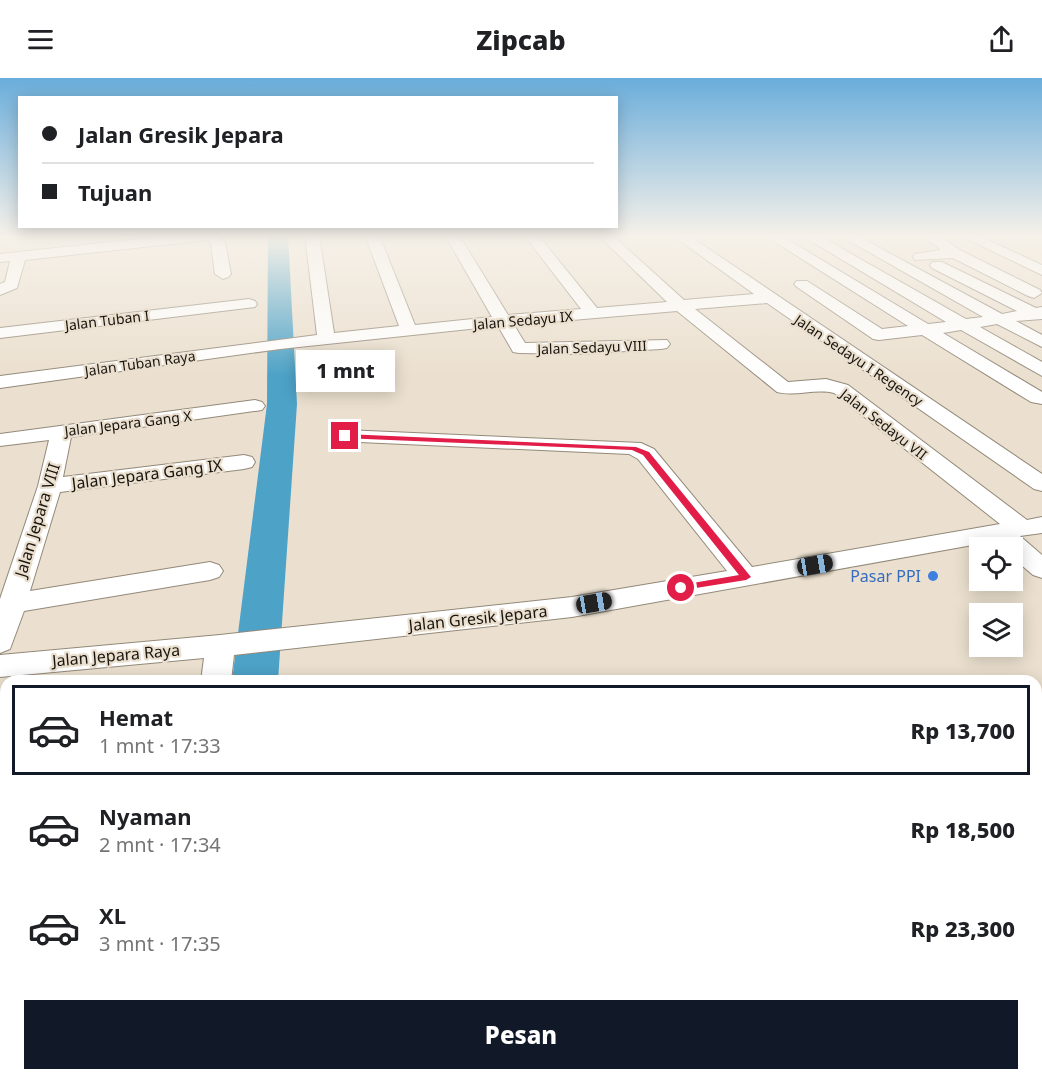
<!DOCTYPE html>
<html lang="id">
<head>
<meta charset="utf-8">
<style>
  body { margin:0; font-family:"Noto Sans",sans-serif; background:#f6f6f6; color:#202124; height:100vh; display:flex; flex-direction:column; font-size:22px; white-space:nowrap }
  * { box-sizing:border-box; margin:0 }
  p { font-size:20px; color:#757577 }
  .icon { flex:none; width:33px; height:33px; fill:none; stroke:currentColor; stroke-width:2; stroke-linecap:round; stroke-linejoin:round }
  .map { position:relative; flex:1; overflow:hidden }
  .side { position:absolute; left:0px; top:597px; width:1042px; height:406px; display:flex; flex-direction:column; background:#fff; border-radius:18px 18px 0 0; box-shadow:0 3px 15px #0003 }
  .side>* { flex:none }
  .banner { position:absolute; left:18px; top:18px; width:600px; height:132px; border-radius:0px; box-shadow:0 3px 15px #0003; display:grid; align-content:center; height:132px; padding:0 24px; background:#fff }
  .buttons { position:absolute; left:969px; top:459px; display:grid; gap:12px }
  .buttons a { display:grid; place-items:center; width:54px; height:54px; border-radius:0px; background:#fff; box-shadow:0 3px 15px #0003; font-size:30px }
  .end { position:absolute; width:27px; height:27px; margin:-14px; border:8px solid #e11d48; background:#fff; box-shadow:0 0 0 3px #fff }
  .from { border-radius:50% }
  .bubble { position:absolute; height:42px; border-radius:0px; background:#fff; box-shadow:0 3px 15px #0003; font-size:20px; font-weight:800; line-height:42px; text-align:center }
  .car { position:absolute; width:18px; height:36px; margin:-18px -9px; border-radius:8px; box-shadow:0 0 4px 2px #0007; background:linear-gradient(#222 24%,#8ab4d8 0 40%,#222 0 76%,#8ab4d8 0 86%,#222 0) }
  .banner b { display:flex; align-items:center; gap:21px; height:57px; font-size:22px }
  .banner b+b { border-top:2px solid #e0e0e0 }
  .banner i { width:15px; height:15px; background:#202124 }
  ul { padding:10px 0 0; list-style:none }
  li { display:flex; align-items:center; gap:18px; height:90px; margin:0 12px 9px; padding:0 12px; border:3px solid transparent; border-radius:0px }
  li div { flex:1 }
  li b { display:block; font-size:22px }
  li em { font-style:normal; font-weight:800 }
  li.current { border-color:#111827 }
  li>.icon { width:54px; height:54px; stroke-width:1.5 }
  .action { display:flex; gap:12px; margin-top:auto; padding:12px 24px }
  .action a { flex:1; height:69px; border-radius:0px; background:#111827; color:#fff; font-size:24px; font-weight:800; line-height:69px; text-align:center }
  header { display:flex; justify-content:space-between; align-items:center; height:78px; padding:0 24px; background:#fff; font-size:27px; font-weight:800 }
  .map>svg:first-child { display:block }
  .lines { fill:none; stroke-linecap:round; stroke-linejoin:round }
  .river { fill:#4da2c7; fill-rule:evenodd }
  .minor-casing { stroke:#938979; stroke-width:2 }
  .minor { fill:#fff; fill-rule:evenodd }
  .rail-casing { stroke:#665f55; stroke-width:9 }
  .rail { stroke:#ebe0cf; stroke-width:7; stroke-dasharray:20; stroke-linecap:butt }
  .route { fill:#e11d48 }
  .shop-dot { fill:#3f7fe0; stroke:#ebe0cf; stroke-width:2 }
  .labels { text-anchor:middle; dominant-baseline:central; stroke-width:4.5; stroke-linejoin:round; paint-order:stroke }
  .far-street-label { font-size:14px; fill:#18140e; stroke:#ebe0cf }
  .street-label { font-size:16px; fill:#18140e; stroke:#ebe0cf }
  .shop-label { font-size:16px; fill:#366cbe; stroke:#ebe0cf; text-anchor:end }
</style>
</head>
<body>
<header><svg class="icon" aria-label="menu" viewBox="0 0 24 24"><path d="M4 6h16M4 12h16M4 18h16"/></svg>Zipcab<svg class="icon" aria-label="share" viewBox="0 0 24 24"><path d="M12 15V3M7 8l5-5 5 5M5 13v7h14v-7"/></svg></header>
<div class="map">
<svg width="1042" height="1003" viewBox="0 0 1042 1003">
  <rect width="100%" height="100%" fill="#ebe0cf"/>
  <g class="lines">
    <path class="river" d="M268,157h20l9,169 -19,277h-46l35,-277z
      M229,998h70l2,5h-70z"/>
    <defs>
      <path id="minor" d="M176,157h42l7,8 6,31 -3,3 -5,2 -8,-5 -4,-30 -4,-4 -182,20 -8,28 -17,7v-11l5,-2 5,-21 -10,1v-8z
        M305,157h14l15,98 65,-7 -34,-91h14l36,90 77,-8 -47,-82h14l49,80 73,-6 -57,-74h14l59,73 70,-6 -69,-67h14l72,65 70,-6 -82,-59h16l354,239v17l-8,-2 -267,-186 -72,6 93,73 38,-3 22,6 179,135 15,-3v16l-22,3 22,19v23l-9,-3 -21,-18v-9h-10l-7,-7 -423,76 -338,38 -3,26h-30l3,-23 -204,19v-22l220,-20 352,-38 155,-26 -89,-112 -9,-5 -292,-13 -3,-5 3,-5 8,-1 296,13 13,6 98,118 248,-43 -166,-131c-19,-5 -38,4 -57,-1l-100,-81 -163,14 11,18 142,-3 3,4 -3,4 -6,1 -85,5 -57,-1 -6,-1 -15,-26 -218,23 -280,39v-12l317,-41z
        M764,157h16l148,89 18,-2 -145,-87h17l148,84 17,-2 -144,-82h17l146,79 15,-3 -85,-43 -2,-3 2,-3h10l94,46 6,-1v12l-26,2 26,14v12l-45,-23 -17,3 62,35v14l-81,-46 -18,3 99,59v12l-11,-2 -109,-67 -43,5 -6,-1 -76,-52 -3,-3 3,-3h10l75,48 26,-3z
        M922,157h16l22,15 80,40 2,3 -8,5 -6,-2 -75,-38 -38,2 -2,-3 2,-3 26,-4z
        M959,157h18l65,30v10z
        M249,221l6,2 2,3 -2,3 -255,31v-10z
        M255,322l7,2 3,4 -3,4 -191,27 -8,40 181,-22 8,2 3,5 -3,5 -8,2 -184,23 -30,99 180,-29 9,3 4,6 -4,6 -9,3 -186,31 -14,38 -10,4v-54l38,-113 11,-46 -49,6v-12z
        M6,851v42l-6,2v-42z
        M0,940h6v44l-6,2z
        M158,998h46v5h-46z
        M788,998h46l2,5h-46z"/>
    </defs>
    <use href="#minor" class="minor-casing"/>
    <use href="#minor" class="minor"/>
    <defs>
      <path id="rail" d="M1036,915h6
        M442,1003l20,-5"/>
    </defs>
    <use href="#rail" class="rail-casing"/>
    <use href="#rail" class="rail"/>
  </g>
  <linearGradient id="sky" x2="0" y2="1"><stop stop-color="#6aaddb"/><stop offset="0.53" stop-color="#f6f1e9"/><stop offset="1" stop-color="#f6f1e9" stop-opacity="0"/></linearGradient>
  <rect width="1042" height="298" fill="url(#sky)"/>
  <path class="route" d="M345,356l291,13 13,5 102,125 -5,3 -69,11 -1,-3 5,-3 58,-10 -96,-120 -11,-5 -290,-12v-3z"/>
  <circle class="shop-dot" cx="933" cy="498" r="6"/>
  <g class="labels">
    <g class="far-street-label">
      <text transform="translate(107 242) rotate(-7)">Jalan Tuban I</text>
      <text transform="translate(523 242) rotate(-5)">Jalan Sedayu IX</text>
      <text transform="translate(592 269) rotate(-2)">Jalan Sedayu VIII</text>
      <text transform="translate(859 282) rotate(34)">Jalan Sedayu I Regency</text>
      <text transform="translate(140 285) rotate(-8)">Jalan Tuban Raya</text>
      <text transform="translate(128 345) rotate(-7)">Jalan Jepara Gang X</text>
      <text transform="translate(884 346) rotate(38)">Jalan Sedayu VII</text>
    </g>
    <g class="street-label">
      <text transform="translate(147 396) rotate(-7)">Jalan Jepara Gang IX</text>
      <text transform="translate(37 442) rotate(-73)">Jalan Jepara VIII</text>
      <text transform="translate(478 540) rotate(-6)">Jalan Gresik Jepara</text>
      <text transform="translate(116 577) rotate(-5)">Jalan Jepara Raya</text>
    </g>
    <g class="shop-label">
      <text x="921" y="498">Pasar PPI</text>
    </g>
  </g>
</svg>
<div class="buttons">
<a><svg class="icon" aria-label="locate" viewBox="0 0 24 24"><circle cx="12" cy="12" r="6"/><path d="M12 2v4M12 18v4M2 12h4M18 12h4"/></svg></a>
<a><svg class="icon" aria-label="layers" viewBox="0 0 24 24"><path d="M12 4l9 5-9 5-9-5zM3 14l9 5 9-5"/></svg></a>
</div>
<i class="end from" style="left:681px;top:510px"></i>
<i class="end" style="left:345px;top:358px"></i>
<div class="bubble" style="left:296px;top:272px;width:99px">1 mnt</div>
<i class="car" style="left:815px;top:487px;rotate:80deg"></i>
<i class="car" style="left:594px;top:525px;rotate:80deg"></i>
<div class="banner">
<b><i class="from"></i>Jalan Gresik Jepara</b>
<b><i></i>Tujuan</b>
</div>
<section class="side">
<ul>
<li class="current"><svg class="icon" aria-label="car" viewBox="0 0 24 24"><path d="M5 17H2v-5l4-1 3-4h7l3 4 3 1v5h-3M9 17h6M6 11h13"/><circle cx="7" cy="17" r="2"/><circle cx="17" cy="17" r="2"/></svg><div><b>Hemat</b><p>1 mnt · 17:33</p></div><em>Rp 13,700</em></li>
<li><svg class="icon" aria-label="car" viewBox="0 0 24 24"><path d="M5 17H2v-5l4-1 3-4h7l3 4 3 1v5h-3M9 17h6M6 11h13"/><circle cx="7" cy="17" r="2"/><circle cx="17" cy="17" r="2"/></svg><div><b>Nyaman</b><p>2 mnt · 17:34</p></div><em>Rp 18,500</em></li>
<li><svg class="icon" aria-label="car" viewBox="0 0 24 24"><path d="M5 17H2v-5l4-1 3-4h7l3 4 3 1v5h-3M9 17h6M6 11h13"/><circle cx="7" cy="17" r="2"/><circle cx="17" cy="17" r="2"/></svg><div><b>XL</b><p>3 mnt · 17:35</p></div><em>Rp 23,300</em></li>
</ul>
<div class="action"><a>Pesan</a></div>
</section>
</div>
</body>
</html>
